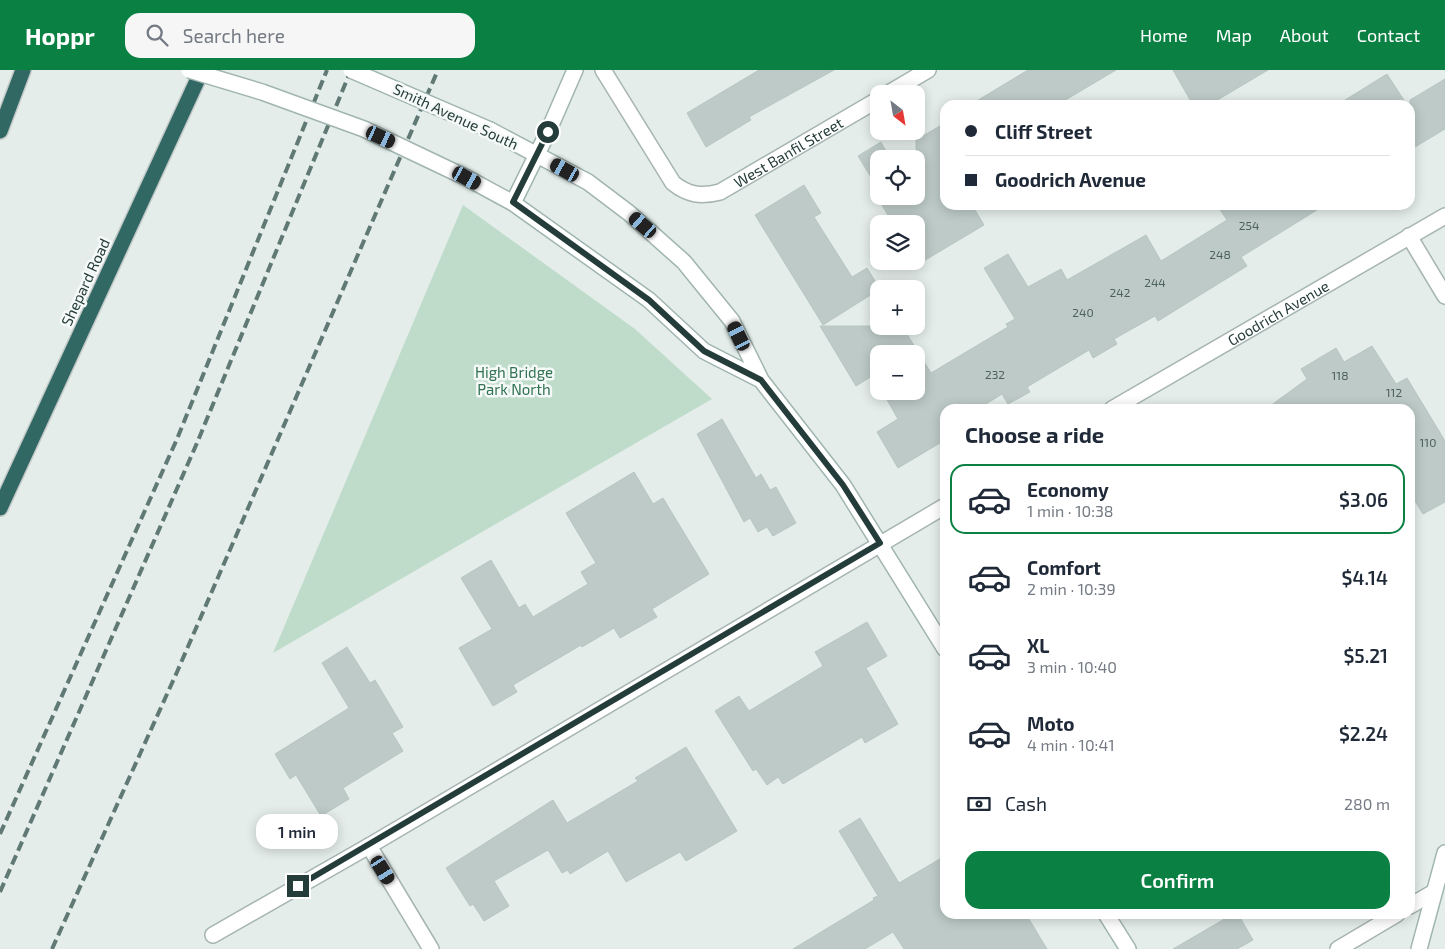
<!DOCTYPE html>
<html lang="en">
<head>
<meta charset="utf-8">
<style>
  body { margin:0; font-family:"Exo 2",sans-serif; background:#f6f6f7; color:#1f2937; height:100vh; display:flex; flex-direction:column; font-size:19px; white-space:nowrap }
  * { box-sizing:border-box; margin:0 }
  p { font-size:16px; color:#747a83 }
  .icon { flex:none; width:28px; height:28px; fill:none; stroke:currentColor; stroke-width:2; stroke-linecap:round; stroke-linejoin:round }
  .map { position:relative; flex:1; overflow:hidden }
  .drawer { position:absolute; left:940px; top:334px; width:475px; height:515px; display:flex; flex-direction:column; background:#fff; border-radius:15px; box-shadow:0 2px 12px #0003 }
  .drawer>* { flex:none }
  .hud { position:absolute; left:940px; top:30px; width:475px; height:110px; border-radius:15px; box-shadow:0 2px 12px #0003; display:grid; align-content:center; height:110px; padding:0 25px; background:#fff }
  .needle { width:32px; rotate:149deg }
  .tools { position:absolute; left:870px; top:15px; display:grid; gap:10px }
  .tools a { display:grid; place-items:center; width:55px; height:55px; border-radius:10px; background:#fff; box-shadow:0 2px 12px #0003; font-size:25px }
  .end { position:absolute; width:22px; height:22px; margin:-11px; border:6px solid #253d3a; background:#fff; box-shadow:0 0 0 2px #fff }
  .from { border-radius:50% }
  .bubble { position:absolute; height:35px; border-radius:15px; background:#fff; box-shadow:0 2px 12px #0003; font-size:16px; font-weight:600; line-height:35px; text-align:center }
  .car { position:absolute; width:15px; height:30px; margin:-15px -8px; border-radius:6px; box-shadow:0 0 4px 1px #0007; background:linear-gradient(#222 24%,#8ab4d8 0 40%,#222 0 76%,#8ab4d8 0 86%,#222 0) }
  .hud b { display:flex; align-items:center; gap:18px; height:48px; font-size:19px }
  .hud b+b { border-top:1px solid #e0e1e3 }
  .hud i { width:12px; height:12px; background:#1f2937 }
  ul { padding:0; list-style:none }
  li { display:flex; align-items:center; gap:15px; height:70px; margin:0 10px 8px; padding:0 15px; border:2px solid transparent; border-radius:15px }
  li div { flex:1 }
  li b { display:block; font-size:19px }
  li em { font-style:normal; font-weight:600 }
  li.selected { border-color:#0b8043 }
  li>.icon { width:45px; height:45px; stroke-width:1.5 }
  h2 { padding:0 25px; font-size:22px; line-height:60px }
  .pay { display:flex; align-items:center; gap:12px; height:55px; padding:0 25px; font-size:19px }
  .pay p { margin-inline-start:auto }
  .button { display:flex; gap:10px; margin-top:auto; padding:10px 25px }
  .button a { flex:1; height:58px; border-radius:15px; background:#0b8043; color:#fff; font-size:20px; font-weight:600; line-height:58px; text-align:center }
  header { display:flex; align-items:center; gap:30px; box-sizing:border-box; height:70px; padding:0 25px; background:#0b8043; color:#fff }
  header strong { font-size:24px }
  nav { display:flex; gap:28px; margin-inline-start:auto; font-size:18px }
  .search { width:350px; height:45px; background:#f6f6f7; display:flex; align-items:center; gap:12px; box-sizing:border-box; padding:0 18px; border-radius:15px; color:#747a83; font-size:19px }
  .map>svg:first-child { display:block }
  .green { fill:#bfdccb }
  .building { fill:#bdcac7; stroke:#b7c6c2 }
  .lines { fill:none; stroke-linecap:round; stroke-linejoin:round }
  .street-casing { stroke:#a7b5b2; stroke-width:18 }
  .secondary-casing { stroke:#a0b5b0; stroke-width:18 }
  .highway-casing { stroke:#c2c9c8; stroke-width:18 }
  .street { stroke:#fff; stroke-width:15 }
  .secondary { stroke:#fff; stroke-width:15 }
  .highway { stroke:#326864; stroke-width:15 }
  .rail { stroke:#607975; stroke-width:4; stroke-dasharray:10 5; stroke-linecap:butt }
  .secondary-bridge-casing { stroke:#a0b5b0; stroke-width:18; stroke-linecap:butt }
  .secondary-bridge { stroke:#fff; stroke-width:15 }
  .route { stroke:#253d3a; stroke-width:6 }
  .labels { text-anchor:middle; dominant-baseline:central; stroke-width:5; stroke-linejoin:round; paint-order:stroke }
  .number-label { font-size:12px; fill:#4b605d }
  .street-label { font-size:15px; fill:#253d3a; stroke:#f5f9f8 }
  .park-label { font-size:15px; fill:#317253; stroke:#f5f9f8 }
</style>
</head>
<body>
<header>
<strong>Hoppr</strong>
<div class="search"><svg class="icon" aria-label="search" viewBox="0 0 24 24"><circle cx="10" cy="10" r="6"/><path d="M15 15l6 6"/></svg>Search here</div>
<nav><a>Home</a><a>Map</a><a>About</a><a>Contact</a></nav>
</header>
<div class="map">
<svg width="1445" height="879" viewBox="0 0 1445 879">
  <rect width="100%" height="100%" fill="#e4edea"/>
  <path class="green" d="M463,135l172,124 77,70 -439,254z"/>
  <path class="building" d="M759,0h75l-85,47 2,3 -45,27 -19,-34z
    M1028,0h88l-59,35h-87z
    M1173,0h95l-59,35h-16z
    M1387,4l20,31h-70z
    M1445,9v50l-35,21v-50z
    M945,53v82h27l12,20 -67,40 -3,-4h2v-37h-23l-11,-19 4,-3 -4,-6h31l3,6v-62z
    M881,72l9,17h-11v31l-21,-34z
    M804,115l17,28 -7,4 38,60 15,-9 13,21 -57,36 -68,-110z
    M1217,135h108l-84,52 6,9 -89,55 -3,-5 -41,23 3,5 -24,14 -4,-8 -62,37 3,5 -22,12 -6,-10 -24,15h-33v31l-47,28 -21,-36 21,-13 -16,-28h34v-37h-37v32l-7,-10 -16,10 -36,-60h82l29,47 77,-46 -2,-3 9,-5 -31,-51 24,-14 20,33 33,-18 6,11 79,-45 15,26 66,-41z
    M1372,276l24,38 11,-6 38,63v61l-22,12 -13,-21v-84h-144l41,-30 -6,-10 35,-21 8,14z
    M722,349l34,59 5,-4 9,16 6,-3 20,36 -23,13 -6,-9 -9,5 -8,-14 -6,4 -47,-88z
    M634,402l19,32 10,-6 46,76 -57,35 5,8 -37,21 -6,-10 -32,19 -1,-2 -68,40 4,7 -24,14 -34,-58 33,-19 -31,-51 30,-18 28,48 6,-4 8,13 55,-33 -7,-12 15,-9 -30,-50z
    M867,552l20,34 -21,12 32,56 -33,19 -3,-6 -79,47 -5,-7 -11,8 -11,-16 -3,2 -38,-60 24,-15 10,15 74,-45 -8,-14z
    M347,577l23,36 5,-3 28,47 -11,6 11,18 -60,37 6,11 -28,17 -25,-41 -6,4 -15,-25 74,-46 -27,-45z
    M686,677l51,84 -51,30 -6,-9 -54,30 -18,-31 -38,23 -2,-4 -6,3 -14,-23 -54,31 15,25 -25,15 -11,-17 -3,2 -24,-38 107,-68 14,23 71,-42 -3,-3z
    M860,748l39,65 46,-27v58h81l21,35h-143l-11,-17 -28,17h-72l81,-49 -1,-2 5,-2 -39,-65z
    M1233,844h5l15,26 -16,9h-64z"/>
  <g class="lines">
    <defs>
      <g id="street">
        <path id="s1" d="M603,0l70,113c15,12 28,14 47,9l159,-93"/>
        <path d="M887,24l41,-24"/>
        <path d="M1409,166l36,60"/>
        <path id="s2" d="M1112,339l333,-193"/>
        <path d="M369,776l62,103"/>
        <path d="M1410,836l24,-14"/>
        <path d="M213,865l156,-89 576,-340"/>
        <path d="M1338,879l59,-35"/>
      </g>
      <path id="secondary" d="M490,60l98,52 41,31 55,49 48,59 29,59 82,105 102,164
        M467,108l46,25 136,97 55,51 57,29
        M513,133l35,-71 27,-62
        M1106,844l22,35
        M1419,879l26,-96"/>
      <path id="highway" d="M0,61l23,-61
        M0,438l202,-438"/>
    </defs>
    <use href="#street" class="street-casing"/>
    <use href="#secondary" class="secondary-casing"/>
    <use href="#highway" class="highway-casing"/>
    <use href="#street" class="street"/>
    <use href="#secondary" class="secondary"/>
    <use href="#highway" class="highway"/>
    <path class="rail" d="M0,764l177,-395 150,-369
      M0,822l197,-449 154,-373
      M52,879l125,-277 261,-602"/>
    <defs>
      <path id="secondary-bridge" d="M189,0l73,22 102,37 103,49
        M351,0l139,60"/>
    </defs>
    <use href="#secondary-bridge" class="secondary-bridge-casing"/>
    <use href="#secondary-bridge" class="secondary-bridge"/>
  </g>
  <g class="lines">
    <path class="route" d="M298,816l582,-343 -37,-58 -82,-105 -57,-29 -55,-51 -136,-98 35,-70"/>
  </g>
  <g class="labels">
    <g class="number-label">
      <text x="1249" y="155">254</text>
      <text x="1220" y="184">248</text>
      <text x="1155" y="212">244</text>
      <text x="1120" y="222">242</text>
      <text x="1083" y="242">240</text>
      <text x="995" y="304">232</text>
      <text x="1340" y="305">118</text>
      <text x="1394" y="322">112</text>
      <text x="1428" y="372">110</text>
    </g>
    <g class="street-label">
      <text transform="translate(456 46) rotate(25)">Smith Avenue South</text>
      <text stroke="none"><textPath href="#s1" startOffset="262">West Banfil Street</textPath></text>
      <text transform="translate(85 212) rotate(-65)">Shepard Road</text>
      <text stroke="none"><textPath href="#s2" startOffset="192">Goodrich Avenue</textPath></text>
    </g>
    <g class="park-label">
      <text x="514" y="302">High Bridge<tspan x="514" dy="17">Park North</tspan></text>
    </g>
  </g>
</svg>
<div class="tools">
<a><svg class="needle" viewBox="-14 -14 28 28"><path d="M0-13l5 13h-10z" fill="#e53935"/><path d="M0 13l5-13h-10z" fill="#747a83"/></svg></a>
<a><svg class="icon" aria-label="locate" viewBox="0 0 24 24"><circle cx="12" cy="12" r="6"/><path d="M12 2v4M12 18v4M2 12h4M18 12h4"/></svg></a>
<a><svg class="icon" aria-label="layers" viewBox="0 0 24 24"><path d="M12 4l9 5-9 5-9-5zM3 14l9 5 9-5"/></svg></a>
<a>+</a>
<a>−</a>
</div>
<i class="end from" style="left:548px;top:62px"></i>
<i class="end" style="left:298px;top:816px"></i>
<div class="bubble" style="left:256px;top:744px;width:82px">1 min</div>
<i class="car" style="left:381px;top:67px;rotate:115deg"></i>
<i class="car" style="left:565px;top:100px;rotate:299deg"></i>
<i class="car" style="left:467px;top:108px;rotate:119deg"></i>
<i class="car" style="left:643px;top:155px;rotate:311deg"></i>
<i class="car" style="left:739px;top:266px;rotate:334deg"></i>
<i class="car" style="left:383px;top:800px;rotate:148deg"></i>
<div class="hud">
<b><i class="from"></i>Cliff Street</b>
<b><i></i>Goodrich Avenue</b>
</div>
<section class="drawer">
<h2>Choose a ride</h2>
<ul>
<li class="selected"><svg class="icon" aria-label="car" viewBox="0 0 24 24"><path d="M5 17H2v-5l4-1 3-4h7l3 4 3 1v5h-3M9 17h6M6 11h13"/><circle cx="7" cy="17" r="2"/><circle cx="17" cy="17" r="2"/></svg><div><b>Economy</b><p>1 min · 10:38</p></div><em>$3.06</em></li>
<li><svg class="icon" aria-label="car" viewBox="0 0 24 24"><path d="M5 17H2v-5l4-1 3-4h7l3 4 3 1v5h-3M9 17h6M6 11h13"/><circle cx="7" cy="17" r="2"/><circle cx="17" cy="17" r="2"/></svg><div><b>Comfort</b><p>2 min · 10:39</p></div><em>$4.14</em></li>
<li><svg class="icon" aria-label="car" viewBox="0 0 24 24"><path d="M5 17H2v-5l4-1 3-4h7l3 4 3 1v5h-3M9 17h6M6 11h13"/><circle cx="7" cy="17" r="2"/><circle cx="17" cy="17" r="2"/></svg><div><b>XL</b><p>3 min · 10:40</p></div><em>$5.21</em></li>
<li><svg class="icon" aria-label="car" viewBox="0 0 24 24"><path d="M5 17H2v-5l4-1 3-4h7l3 4 3 1v5h-3M9 17h6M6 11h13"/><circle cx="7" cy="17" r="2"/><circle cx="17" cy="17" r="2"/></svg><div><b>Moto</b><p>4 min · 10:41</p></div><em>$2.24</em></li>
</ul>
<div class="pay"><svg class="icon" aria-label="cash" viewBox="0 0 24 24"><path d="M3 7h18v10H3z"/><circle cx="12" cy="12" r="2"/></svg>Cash<p>280 m</p></div>
<div class="button"><a>Confirm</a></div>
</section>
</div>
</body>
</html>
